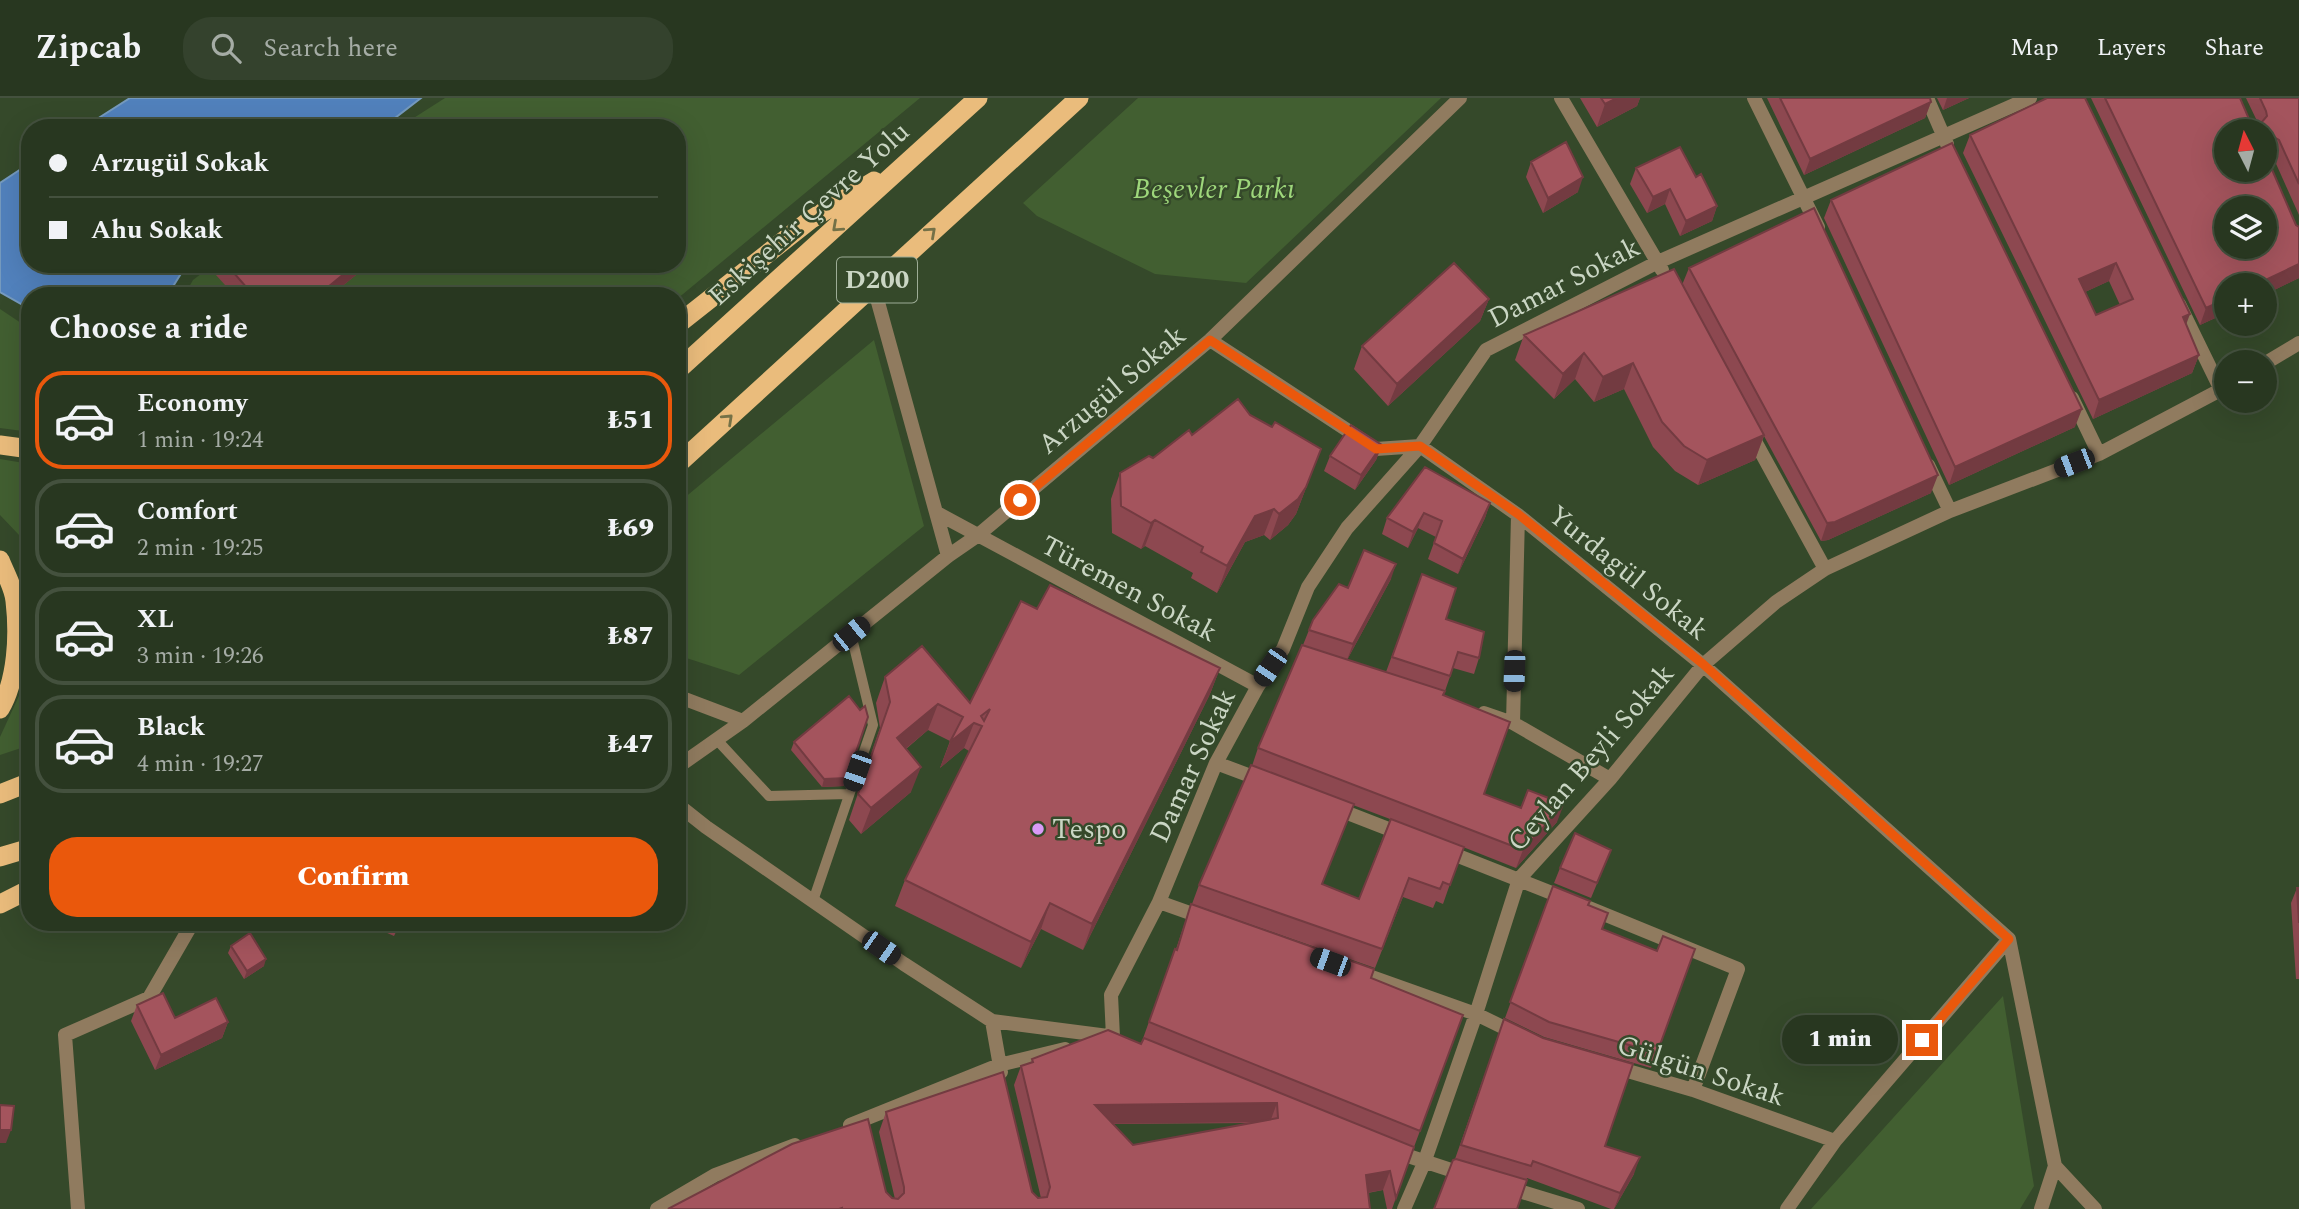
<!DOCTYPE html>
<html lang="en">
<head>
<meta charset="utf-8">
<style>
  body { margin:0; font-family:Spectral,serif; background:#34422d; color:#f1f3f6; height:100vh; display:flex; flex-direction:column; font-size:26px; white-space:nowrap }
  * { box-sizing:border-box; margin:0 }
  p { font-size:23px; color:#a5aca5 }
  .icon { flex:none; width:38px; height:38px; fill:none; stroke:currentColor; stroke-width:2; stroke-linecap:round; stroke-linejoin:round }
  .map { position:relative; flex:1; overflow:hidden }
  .panel { position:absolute; left:21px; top:189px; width:665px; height:644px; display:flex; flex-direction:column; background:#283720; border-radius:28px; box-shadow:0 7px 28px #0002,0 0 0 2px #44513e }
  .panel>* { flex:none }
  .hud { position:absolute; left:21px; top:21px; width:665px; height:154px; border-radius:28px; box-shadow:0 7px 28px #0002,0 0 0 2px #44513e; display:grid; align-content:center; height:154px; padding:0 28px; background:#283720 }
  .needle { width:46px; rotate:354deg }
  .buttons { position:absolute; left:2214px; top:21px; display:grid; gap:14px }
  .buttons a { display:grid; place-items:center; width:63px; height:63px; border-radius:50%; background:#283720; box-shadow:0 7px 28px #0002,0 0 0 2px #44513e; font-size:35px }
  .end { position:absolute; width:32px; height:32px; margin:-16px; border:9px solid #ea580c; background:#fff; box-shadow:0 0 0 4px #fff }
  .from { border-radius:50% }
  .bubble { position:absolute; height:49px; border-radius:24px; background:#283720; box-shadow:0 7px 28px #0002,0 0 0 2px #44513e; font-size:23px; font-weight:800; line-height:49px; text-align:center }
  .car { position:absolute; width:21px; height:42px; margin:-21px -10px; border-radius:9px; box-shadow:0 0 5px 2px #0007; background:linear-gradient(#222 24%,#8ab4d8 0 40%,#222 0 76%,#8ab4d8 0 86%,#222 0) }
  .hud b { display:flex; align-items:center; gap:24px; height:66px; font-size:26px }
  .hud b+b { border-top:2px solid #44513e }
  .hud i { width:18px; height:18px; background:#f1f3f6 }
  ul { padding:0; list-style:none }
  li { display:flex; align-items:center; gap:21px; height:98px; margin:0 14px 10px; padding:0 14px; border:4px solid #44513e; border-radius:28px }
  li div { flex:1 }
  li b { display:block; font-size:26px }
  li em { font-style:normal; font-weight:800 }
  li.on { border-color:#ea580c }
  li>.icon { width:63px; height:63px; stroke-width:1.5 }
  h2 { padding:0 28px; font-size:32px; line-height:84px }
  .button { display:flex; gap:14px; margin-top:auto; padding:14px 28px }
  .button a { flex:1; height:80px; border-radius:28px; background:#ea580c; color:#fff; font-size:28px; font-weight:800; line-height:80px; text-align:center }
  header { display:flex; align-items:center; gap:42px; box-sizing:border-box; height:98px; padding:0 35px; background:#283720; border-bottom:2px solid #44513e }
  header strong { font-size:33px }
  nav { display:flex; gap:38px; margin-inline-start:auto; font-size:24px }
  .search { width:490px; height:63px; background:#34422d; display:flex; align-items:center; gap:18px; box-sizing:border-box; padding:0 24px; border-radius:28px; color:#a5aca5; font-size:26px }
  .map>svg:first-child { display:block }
  .green { fill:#425f31 }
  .water { fill:#5181bc; stroke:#759abe; stroke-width:2 }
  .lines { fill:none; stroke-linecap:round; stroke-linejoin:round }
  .service { stroke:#907b5f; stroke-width:10 }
  .minor { stroke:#907b5f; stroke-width:14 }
  .trunk { stroke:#eabc7c; stroke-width:19 }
  .wall { fill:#8d4850; fill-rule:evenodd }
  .shaded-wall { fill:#733b41 }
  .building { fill:#a4545d; stroke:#733b41; stroke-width:2; fill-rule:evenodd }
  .oneway { stroke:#747147 }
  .route { stroke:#ea580c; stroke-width:9 }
  .poi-dot { fill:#d99af7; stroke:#35492a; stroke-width:2.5 }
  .labels { text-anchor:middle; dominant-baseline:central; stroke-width:5; stroke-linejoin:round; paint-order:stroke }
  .shield { fill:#35492a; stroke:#9dac96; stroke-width:2 }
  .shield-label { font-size:26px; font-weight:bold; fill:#cad6c4 }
  .park-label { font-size:28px; font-style:italic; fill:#9ed77b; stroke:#35492a }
  .street-label { font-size:28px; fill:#cad6c4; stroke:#35492a }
  .poi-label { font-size:28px; fill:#cad6c4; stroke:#35492a; text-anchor:start }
</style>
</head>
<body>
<header>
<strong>Zipcab</strong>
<div class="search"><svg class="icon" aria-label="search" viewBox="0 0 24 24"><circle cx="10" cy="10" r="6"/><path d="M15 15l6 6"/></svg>Search here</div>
<nav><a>Map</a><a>Layers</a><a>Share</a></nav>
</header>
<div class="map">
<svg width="2299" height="1111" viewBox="0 0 2299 1111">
  <rect width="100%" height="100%" fill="#35492a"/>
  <path class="green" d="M445,0h475l-243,201v-3h-493l9,-16 21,-16h463v-136h-279z
    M1138,0h303l-195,185 -91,-9 -118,-58 -14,-13z
    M0,211l30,20v103l-30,-4z
    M874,242l50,186 -185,149 -62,-20v-151z
    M0,361l30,5v119l-11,-48 -19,-20z
    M30,568v79l-30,10v-18l29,-63z
    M2003,898l31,190 -14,23h-209z"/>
  <path class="water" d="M130,0h291l-39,30h-299z
    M30,65v101h157l-20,32h-137v13l-30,-17v-109z"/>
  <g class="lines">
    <path class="service" d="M717,642l52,56 80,-2
      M813,803l60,-176 -22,-91"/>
    <path class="minor" d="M1561,0l101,172
      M1754,0l64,129
      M1927,0l20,46
      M873,186l75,272
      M2179,206l42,86
      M1210,242l166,109 44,-3
      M2264,266l35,-21
      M2072,300l27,56
      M1750,334l75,137
      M1420,348l98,69 185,150 306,274 46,227
      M1928,367l22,46
      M937,415l321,173
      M677,598l66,25
      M1484,615l29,10 97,56
      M1513,625l5,-208
      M1216,665l48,18
      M677,675l2,-7 64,-45 205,-165 29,-20 233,-196 250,-242
      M677,706l29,23 198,137 88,57 116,15
      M1332,709l72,28
      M1443,752l124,49
      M1159,804l45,16
      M1589,810l149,61 -45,121
      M1355,873l121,43 43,21
      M992,923l9,51
      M1098,942l15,-3 -2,-42 48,-93 57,-139 42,-77 25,-37 25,-62 39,-59 73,-82 66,-96 172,-88 372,-164
      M1614,969l79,23 142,51
      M850,1027l149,-60 66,-16
      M1393,1053l73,24
      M1506,1089l72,22
      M78,1111l-13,-174 84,-37 44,-76
      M657,1111l58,-34 80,-30
      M1404,1111l20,-46 52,-149 43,-135 91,-100 93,-114 73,-63 49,-33 125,-58 149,-57 127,-67
      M1787,1111l48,-68 174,-202
      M2041,1111l14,-43 40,43"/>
    <path class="trunk" d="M677,227l133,-105 64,-39
      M677,273l301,-273
      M0,347l30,4
      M677,367l402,-367
      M0,462c5,13 14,28 15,41 4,34 2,79 -15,108
      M0,696l30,-12
      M0,759l30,-9
      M0,806l30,-15"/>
  </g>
  <path class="wall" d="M1580,0h60l-3,8 -40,21z
    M1767,0h163l1,4 -6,16 -121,57z
    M1937,0h32l-26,12z
    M2091,0h149l9,21 7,5 2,-1 -12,-25h53v117l-26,-58 -8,-5 34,126 -35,17v-10h-38v28l-26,12z
    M1970,37l216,189 13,31 -7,18 -99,46 -130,-266zM2109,183l11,24 -24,10 -11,-23z
    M1531,64l47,30 -35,21 -17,-36z
    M1636,70l60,9 21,29 -5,15 -32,15 -15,-32 -18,9 -17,-29z
    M1831,102l244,227 -126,58 -125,-267z
    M206,166h153l-3,11 -26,21h-95z
    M1689,170l242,225 -103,47 -7,1 -57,-105 -9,24 -57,25 -23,-14 -22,-24 -29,-58 -30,13 -19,-23 -21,20 -39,-39 9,-25 158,-50z
    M1489,201l-9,22 -92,85 -34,-37 8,-23z
    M1250,317l22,12 49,22 -25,65 -8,11 -18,15 -6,-5 -19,7 -28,51 -26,-15 2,-5 -48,-27 -4,3 -29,-16 -1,-34 9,-26 33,-15 39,-23z
    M1382,347l-6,15 -21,30 -31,-19 6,-15z
    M1490,405l-5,15 -27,56 -30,-15 8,-22 -18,-9 -10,20 -26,-14 5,-16z
    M1422,476l24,45 33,39 -5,16 -21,-6 -8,23 -59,-19z
    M1391,481l-44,81 -44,-15 10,-25 35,-32z
    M1037,511l183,59 -10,26 -127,256 -42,-21 -20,39 -126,-62 10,-26 64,-129 -5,-3 -24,20 10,-27 -22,-11 -22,19 5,43 -50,42 -12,-14 31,-92 -4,-25 9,-26 85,26z
    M1443,597l41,99 73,28 -41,46 -53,-21 -20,57 -7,-3 -3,7 -30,-11 -28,71 -183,-64 7,-19 53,-119 6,-18zM1353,707l37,14 -31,80 -37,-14z
    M860,612l-16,76 -22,1 -31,-37 3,-8z
    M1611,752l-20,48 -37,-15 6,-15z
    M1553,788l35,19 14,24 55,22 38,-2 -44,119 -107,-31 -39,-19z
    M2297,790h2v91h-3l-5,-76z
    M1191,806l272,111 -49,132 -22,62h-5l-4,-19 -15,3 2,16h-702l218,-17 6,6 3,1 -16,-67 7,-20 146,80 6,6h3l-27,-113 7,-19 10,-3 1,-4 109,-15 34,-95h1zM1254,1025l-121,22 -20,-21z
    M368,824h33l-7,14 -27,-12z
    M231,848l33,20 -20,13 -16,-26z
    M137,907l38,13 53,4 -6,16 -67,32 -24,-49z
    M1504,921l101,127 29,28 -20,35h-3l-84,-31 -1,2 -71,-21z"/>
  <path class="shaded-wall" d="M1617,0h23l-3,8 -40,21 8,-23z
    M1947,0h22l-26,12z
    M1931,4l-6,16 -121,57 6,-16z
    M2270,37l-6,16v-14l2,-1z
    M1583,79l-5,15 -35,21 5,-15z
    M1670,91l-5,15 -18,9 6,-16z
    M1717,108l-5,15 -32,15 6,-15z
    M2116,165l-7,18 -37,17 7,-19z
    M356,166h3l-3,11 -26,21h-13z
    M2299,166v14l-35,17v-10h-9z
    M1489,201l-9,22 -92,85 9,-22z
    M2226,201v14l-26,12 6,-17z
    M2190,216l-7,19v-16z
    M1584,255l-9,26 -21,20 9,-25z
    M2199,257l-7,18 -99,46 6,-19z
    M1633,265l-9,26 -30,13 9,-25z
    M2082,311l-7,18 -126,58 6,-18z
    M1764,337l-9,25 -57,25 9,-25z
    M1382,347l-6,15 -21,30 6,-15z
    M1321,351l-25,65 -8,11 -18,15 9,-26z
    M1938,377l-7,18 -103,47 -7,1 6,-18z
    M1490,405l-5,15 -27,56 5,-15z
    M1274,411l-10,26 -19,7 -28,51 10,-27 28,-50z
    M1424,415l-6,15 -10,20 5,-16z
    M1155,422l-10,26 -4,3 10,-26z
    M1396,466l-5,15 -44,81 6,-16z
    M1220,570l-10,26 -127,256 9,-26z
    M938,606l-10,26 -41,34 10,-26z
    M974,625l-10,25 -24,20 10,-26z
    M921,669l-10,25 -50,42 10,-26z
    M847,680l-3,8 -22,1 2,-8z
    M1564,706l-7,18 -41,46 7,-18z
    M1050,805l-9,26 -20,39 10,-26z
    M266,861l-2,7 -20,13 3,-8z
    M228,924l-6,16 -67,32 6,-15z
    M1277,1005l-7,19 -183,2 8,-19z
    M0,1032h11l-5,13h-6z
    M1640,1059l-6,17 -20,35 6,-16z
    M1390,1073l-7,19 -24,4 7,-19z"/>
  <path class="building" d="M1601,0h16l-12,6z
    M1780,0h150l1,4 -121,57z
    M2047,0h38l105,216 -7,3 16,38 -100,45 -129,-265zM2116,165l17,36 -37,16 -17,-36z
    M2105,0h135l9,21 7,5 6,-2 5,-6 -1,-5 -6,-13h39v86l-20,-44 -9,-5 -4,1 -2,1v-6h-38v39h38v-19l32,74 3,2v37l-44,21h-29v14l-20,9zM2226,110h38v39h-38z
    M1566,44l17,35 -35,21 -17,-36z
    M1952,45l130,266 -127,58 -124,-267z
    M1680,49l16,30 5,-3 16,32 -31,15 -16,-32 -17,8 -17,-29z
    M1814,110l124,267 -103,47 -8,1 -138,-255z
    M1454,165l35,36 -92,85 -35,-38z
    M226,166h130l-39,32h-63z
    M1674,171l90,166 -57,25 -23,-14 -22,-24 -29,-59 -30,14 -19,-24 -21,21 -39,-39z
    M1238,301l12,16 22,12 3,-5 46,27 -15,38 -8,12 -19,15 -5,-5 -19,7 -28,50 -26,-14 2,-5 -48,-27 -4,3 -30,-17 -1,-33 29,-17 4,2 36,-28 3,5z
    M1351,327l31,20 -21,30 -31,-19z
    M1425,369l65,36 -27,56 -29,-16 8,-22 -18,-8 -11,19 -26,-14z
    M1364,452l32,14 -43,80 -44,-14 4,-10 26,-36 9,4z
    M1422,476l34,14 -10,31 38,13 -5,26 -21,-6 -8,24 -58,-19z
    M1050,487l170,83 -128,256 -42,-21 -19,39 -126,-62 77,-154 -8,-3 -24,19 13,-25 -25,-13 -41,34 24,29 -50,41 -13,-14 32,-92 -5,-25 37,-31 48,57 51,-102 16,8zM990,611l-6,12 -3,-5z
    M1302,547l143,46 -2,4 67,27 -26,72 37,14 7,-18 36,14 -41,46 -265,-102z
    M849,598l11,14 5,-4 3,11 -21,61 -23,1 -30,-37z
    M1251,667l103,39 -32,80 37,15 32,-80 73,28 -14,38 -7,-3 -3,7 -31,-11 -27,71 -183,-64z
    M1575,735l36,17 -14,33 -37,-15z
    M1553,788l37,15 -2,4 20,8 -6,16 55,22 6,-15 32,13 -38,104 -108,-31 -39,-20z
    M2297,790h2v35z
    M1191,806l183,65 -3,9 92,37 -43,116 -271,-109 26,-73 2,1z
    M250,835l16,26 -19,12 -16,-25z
    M163,895l12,25 41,-20 12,24 -67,33 -24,-50z
    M1504,921l39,19 90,26 -28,82 35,11 -20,36 -87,-32 -2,5 -70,-21z
    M1108,932l33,14 3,-6 270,109 -18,51 -6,-27 -24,4 4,34h-528v-1l-3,1h-171l124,-65 76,-25 18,73 6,6 6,1 6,-6v-6l-18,-75 117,-40 29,120 6,6 9,-1 3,-10 -29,-121 12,-4 -1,-3zM1277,1005l1,15 -145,27 -38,-40z
    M0,1007l14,1 -3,24h-11z
    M1456,1061l71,21 -10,29h-83l19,-49z"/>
  <defs><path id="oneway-chevron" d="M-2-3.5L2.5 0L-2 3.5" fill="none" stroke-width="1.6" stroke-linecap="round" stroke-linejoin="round" transform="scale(1.75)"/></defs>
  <g class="oneway">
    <use href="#oneway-chevron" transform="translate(837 129) rotate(138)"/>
    <use href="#oneway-chevron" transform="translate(931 134) rotate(-42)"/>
    <use href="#oneway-chevron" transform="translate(728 321) rotate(-43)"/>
  </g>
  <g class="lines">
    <path class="route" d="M1020,402l190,-160 166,109 44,-3 98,68 185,150 306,275 -87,101"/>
  </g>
  <circle class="poi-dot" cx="1038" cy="731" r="7"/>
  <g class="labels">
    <rect class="shield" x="837" y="159.5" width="80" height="45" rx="5"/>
    <g class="shield-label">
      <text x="877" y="182">D200</text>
    </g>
    <g class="park-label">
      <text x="1214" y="91">Beşevler Parkı</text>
    </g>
    <g class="street-label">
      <text transform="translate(809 116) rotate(-42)">Eskişehir Çevre Yolu</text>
      <text transform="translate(1564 185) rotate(-27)">Damar Sokak</text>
      <text transform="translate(1112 292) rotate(-40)">Arzugül Sokak</text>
      <text transform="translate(1628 475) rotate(39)">Yurdagül Sokak</text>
      <text transform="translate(1129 491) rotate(28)">Türemen Sokak</text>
      <text transform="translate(1591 660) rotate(-49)">Ceylan Beyli Sokak</text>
      <text transform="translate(1193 668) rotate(-65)">Damar Sokak</text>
      <text transform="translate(1701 973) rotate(18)">Gülgün Sokak</text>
    </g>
    <g class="poi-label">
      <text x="1052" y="731">Tespo</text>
    </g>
  </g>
</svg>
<div class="buttons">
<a><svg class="needle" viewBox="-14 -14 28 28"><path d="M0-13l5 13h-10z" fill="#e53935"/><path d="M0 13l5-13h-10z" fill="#a5aca5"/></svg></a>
<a><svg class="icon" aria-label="layers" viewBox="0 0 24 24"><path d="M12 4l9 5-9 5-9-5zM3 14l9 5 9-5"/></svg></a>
<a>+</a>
<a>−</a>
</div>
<i class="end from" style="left:1020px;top:402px"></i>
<i class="end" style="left:1922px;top:942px"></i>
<div class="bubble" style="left:1782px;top:917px;width:116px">1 min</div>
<i class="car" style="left:2074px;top:365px;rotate:249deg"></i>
<i class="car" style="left:851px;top:536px;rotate:51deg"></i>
<i class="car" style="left:1270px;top:569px;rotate:214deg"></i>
<i class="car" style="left:1514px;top:573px;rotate:182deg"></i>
<i class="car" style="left:857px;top:673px;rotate:199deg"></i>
<i class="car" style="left:881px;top:850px;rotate:125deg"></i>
<i class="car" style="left:1330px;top:864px;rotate:290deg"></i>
<div class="hud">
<b><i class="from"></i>Arzugül Sokak</b>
<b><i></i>Ahu Sokak</b>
</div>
<section class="panel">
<h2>Choose a ride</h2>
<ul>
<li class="on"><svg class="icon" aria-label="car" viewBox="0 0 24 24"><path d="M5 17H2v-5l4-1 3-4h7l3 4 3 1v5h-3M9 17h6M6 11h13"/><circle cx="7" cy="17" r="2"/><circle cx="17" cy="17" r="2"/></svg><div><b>Economy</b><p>1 min · 19:24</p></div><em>₺51</em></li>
<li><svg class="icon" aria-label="car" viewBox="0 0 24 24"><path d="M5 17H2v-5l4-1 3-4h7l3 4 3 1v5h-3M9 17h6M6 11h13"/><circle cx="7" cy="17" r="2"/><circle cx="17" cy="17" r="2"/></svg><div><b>Comfort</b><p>2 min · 19:25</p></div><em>₺69</em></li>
<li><svg class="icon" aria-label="car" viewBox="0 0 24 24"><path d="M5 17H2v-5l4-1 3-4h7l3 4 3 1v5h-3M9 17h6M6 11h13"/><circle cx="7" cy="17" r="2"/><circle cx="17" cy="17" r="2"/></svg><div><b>XL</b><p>3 min · 19:26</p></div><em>₺87</em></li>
<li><svg class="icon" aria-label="car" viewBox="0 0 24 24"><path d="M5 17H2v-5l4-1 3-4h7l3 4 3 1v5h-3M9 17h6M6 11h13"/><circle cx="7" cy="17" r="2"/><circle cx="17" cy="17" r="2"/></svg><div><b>Black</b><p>4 min · 19:27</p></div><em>₺47</em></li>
</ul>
<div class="button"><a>Confirm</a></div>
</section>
</div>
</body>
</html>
